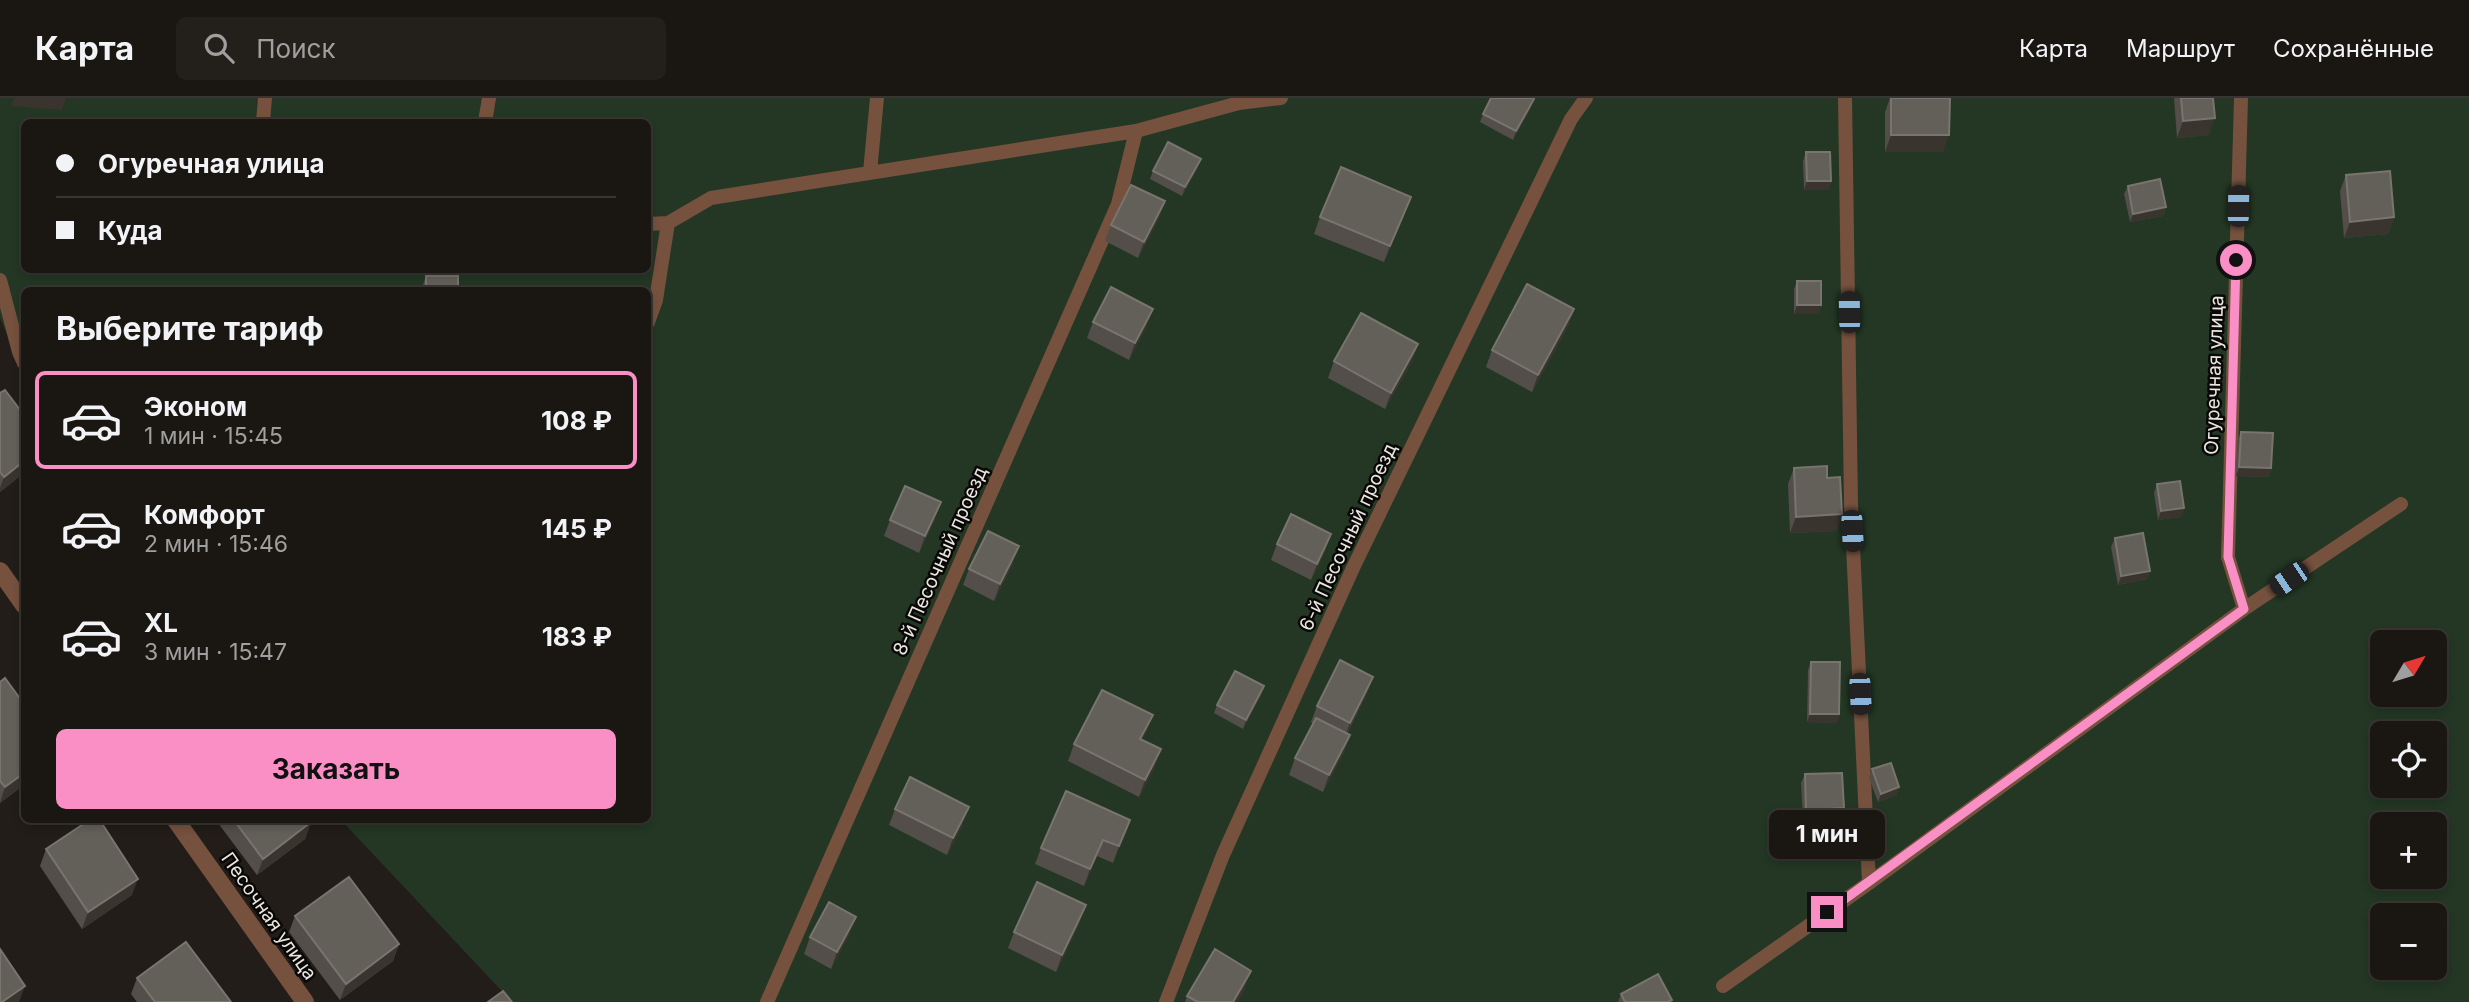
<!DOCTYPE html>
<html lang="ru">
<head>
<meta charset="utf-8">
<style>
  body { margin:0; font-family:Inter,sans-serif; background:#231f1b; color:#f1f3f6; height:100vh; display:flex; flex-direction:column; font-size:26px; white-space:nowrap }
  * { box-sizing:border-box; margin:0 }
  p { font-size:23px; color:#9f9f9f }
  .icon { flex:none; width:38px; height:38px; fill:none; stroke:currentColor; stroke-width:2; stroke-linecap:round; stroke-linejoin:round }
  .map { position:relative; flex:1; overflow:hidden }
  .sheet { position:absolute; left:21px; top:189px; width:630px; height:536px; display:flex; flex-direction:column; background:#1a1612; border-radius:10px; box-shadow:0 4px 10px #0003,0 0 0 2px #383532 }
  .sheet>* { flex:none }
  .banner { position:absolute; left:21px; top:21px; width:630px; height:154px; border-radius:10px; box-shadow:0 4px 10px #0003,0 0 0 2px #383532; display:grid; align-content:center; height:154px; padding:0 35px; background:#1a1612 }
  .needle { width:46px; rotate:52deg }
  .fabs { position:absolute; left:2370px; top:532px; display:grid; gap:14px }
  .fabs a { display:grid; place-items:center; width:77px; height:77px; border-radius:10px; background:#1a1612; box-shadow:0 4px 10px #0003,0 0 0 2px #383532; font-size:35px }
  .end { position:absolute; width:32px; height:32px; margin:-16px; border:9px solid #fa8fc6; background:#111; box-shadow:0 0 0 4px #111 }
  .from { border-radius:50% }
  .bubble { position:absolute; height:49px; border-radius:10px; background:#1a1612; box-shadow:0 4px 10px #0003,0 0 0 2px #383532; font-size:23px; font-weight:700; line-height:49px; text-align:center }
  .car { position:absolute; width:21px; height:42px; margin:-21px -10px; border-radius:9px; box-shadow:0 0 5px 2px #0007; background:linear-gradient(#222 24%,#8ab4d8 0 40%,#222 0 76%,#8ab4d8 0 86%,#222 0) }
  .banner b { display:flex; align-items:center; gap:24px; height:66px; font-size:26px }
  .banner b+b { border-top:2px solid #383532 }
  .banner i { width:18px; height:18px; background:#f1f3f6 }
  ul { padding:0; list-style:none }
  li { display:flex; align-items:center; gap:21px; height:98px; margin:0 14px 10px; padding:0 21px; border:4px solid transparent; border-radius:10px }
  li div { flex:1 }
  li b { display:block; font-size:26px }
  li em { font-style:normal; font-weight:700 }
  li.active { border-color:#fa8fc6 }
  li>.icon { width:63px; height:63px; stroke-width:1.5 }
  h2 { padding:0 35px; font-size:32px; line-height:84px }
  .cta { display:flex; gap:14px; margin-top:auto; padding:14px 35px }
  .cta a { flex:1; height:80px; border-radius:10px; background:#fa8fc6; color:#111; font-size:28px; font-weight:700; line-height:80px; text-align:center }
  header { display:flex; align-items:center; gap:42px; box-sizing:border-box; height:98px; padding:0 35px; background:#1a1612; border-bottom:2px solid #383532 }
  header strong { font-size:33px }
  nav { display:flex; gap:38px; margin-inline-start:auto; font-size:24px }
  .search { width:490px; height:63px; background:#231f1b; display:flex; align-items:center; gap:18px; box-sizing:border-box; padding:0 24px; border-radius:10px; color:#9f9f9f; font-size:26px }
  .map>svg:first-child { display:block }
  .green { fill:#233724; fill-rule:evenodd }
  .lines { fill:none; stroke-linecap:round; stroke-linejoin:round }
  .service { stroke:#75513e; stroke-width:14 }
  .minor { stroke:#75513e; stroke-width:18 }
  .wall { fill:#534e49 }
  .shaded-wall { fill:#39342e }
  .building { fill:#635f59; stroke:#78746e; stroke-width:2 }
  .route { stroke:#fa8fc6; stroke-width:9 }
  .labels { text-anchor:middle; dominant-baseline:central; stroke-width:5; stroke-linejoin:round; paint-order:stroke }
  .street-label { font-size:19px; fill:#e9e6e2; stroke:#0a0806 }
</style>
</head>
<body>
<header>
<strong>Карта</strong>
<div class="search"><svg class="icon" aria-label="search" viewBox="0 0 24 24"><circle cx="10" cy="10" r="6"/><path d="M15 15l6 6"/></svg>Поиск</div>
<nav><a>Карта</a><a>Маршрут</a><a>Сохранённые</a></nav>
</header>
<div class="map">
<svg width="2469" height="904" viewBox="0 0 2469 904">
  <rect width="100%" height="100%" fill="#221d18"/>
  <path class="green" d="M0,0h2469v904h-1957l-172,-183h308v-529h-624v84l-24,-56zM24,24h624v148h-624zM2382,544h52v53h-52zM2382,635h52v53h-52zM2382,726h52v53h-52zM2382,817h52v53h-52z"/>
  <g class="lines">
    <path class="service" d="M1845,0l6,406 18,379
      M2241,0l-13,459 16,52
      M263,24l2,-24
      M485,24l4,-24
      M870,74l7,-74
      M648,126l20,-1 43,-25 425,-67 103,-28 42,-5
      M0,182l19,72 5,11
      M648,224l8,-22 12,-77
      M1723,888l146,-103 375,-274 157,-105
      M767,904l351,-798 18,-73
      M1166,904l57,-147 130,-287 218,-449 15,-21"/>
    <path class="minor" d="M0,473l24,34
      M175,721l130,183"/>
  </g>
  <path class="wall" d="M1890,0h60l-7,54h-58v-40z
    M2174,0h39l-4,37 -32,3z
    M1531,9l-18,33 -33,-18 3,-8z
    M1806,54l25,29 -3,9h-24l-1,-29z
    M1198,69l-16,29 -32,-17 3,-8z
    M2346,77l48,42 -6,17 -44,4 -4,-47z
    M2128,88l38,21 -3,9 -33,6 -6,-28z
    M1165,103l-6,17 -21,40 -33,-17 6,-16z
    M1405,115l-21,49 -70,-28 6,-17z
    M426,178l32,14h-37z
    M1797,183l24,24 -3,9h-24v-25z
    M1574,211l-6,17 -36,66 -46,-25 6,-17z
    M1093,224l54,3 -18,35 -42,-22z
    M1418,246l-6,17 -27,48 -57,-31 6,-17z
    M0,295l24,80 -24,19z
    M2241,334l30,36 -3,9 -32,-1 1,-35z
    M1794,370l33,10 15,36 -6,17 -46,2 -2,-49z
    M2157,386l27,24 -3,9 -23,3 -4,-27z
    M935,421l-16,34 -35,-17 6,-16z
    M1331,436l-6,17 -14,29 -40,-20 6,-16z
    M2115,440l35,33 -3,8 -29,6 -7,-38z
    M1013,465l-19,38 -31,-16 6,-16z
    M1811,564l28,52 -3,9 -29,-1 1,-52z
    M1373,579l-6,16 -20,41 3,1 -6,17 -21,40 -34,-17 6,-17 18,-34 -2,-2 6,-16z
    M0,584l24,103 -24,18z
    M1264,588l-3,9 -18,34 -29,-16 3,-8z
    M1153,617l-11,25 13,26 -16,31 -71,-36 6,-17z
    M1872,671l27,18 -3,8 -18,7 -9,-24z
    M1805,676l39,34 -3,9 -38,1 -2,-35z
    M895,711l68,15 -16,31 -58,-30z
    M215,721h94l2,3 -6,17 -48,36z
    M1130,722l-17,43 -16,-7 -13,30 -49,-22 6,-16z
    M46,751l86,46 -50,34 -42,-63z
    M295,818l104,28 -6,17 -53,39 -51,-68z
    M1080,824l-24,50 -48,-24 6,-16z
    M850,835l-19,36 -27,-15 6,-17z
    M137,880l94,24h-94l-6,-8z
    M1245,890l-8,14h-52l2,-6z
    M1621,896l50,8h-53z"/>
  <path class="shaded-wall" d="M14,0h52l-4,12 -51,-4z
    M1534,1l-3,8 -18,33 3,-9z
    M2215,20l-6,17 -32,3 6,-17z
    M1891,37h58l-6,17h-58z
    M1201,61l-3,8 -16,29 3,-9z
    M1807,83h24l-3,9h-24z
    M1411,99l-6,16 -21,49 6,-16z
    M1165,103l-6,17 -21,40 6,-16z
    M2166,109l-3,9 -33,6 3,-8z
    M2394,119l-6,17 -44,4 6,-16z
    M1797,207h24l-3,9h-24z
    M1153,211l-6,16 -18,35 6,-17z
    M1574,211l-6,17 -36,66 6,-17z
    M1418,246l-6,17 -27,48 6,-16z
    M24,363v12l-24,19v-4l4,-11z
    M2239,369l32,1 -3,9 -32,-1z
    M941,404l-6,17 -16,34 6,-17z
    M2184,410l-3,9 -23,3 3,-9z
    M1842,416l-6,17 -46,2 6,-16z
    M1331,436l-6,17 -14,29 6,-16z
    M1019,448l-6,17 -19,38 6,-17z
    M2150,473l-3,8 -29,6 3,-9z
    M1373,579l-6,16 -23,46 6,-16z
    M1264,588l-3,9 -18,34 3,-9z
    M1810,616h29l-3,9 -29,-1z
    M1153,617l-6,17 -13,23 6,-16z
    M1350,637l-6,17 -21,40 6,-17z
    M1161,651l-6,17 -16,31 6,-17z
    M24,675v12l-24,18 5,-16z
    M1899,689l-3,8 -18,7 3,-8z
    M969,709l-6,17 -16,31 6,-17z
    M1844,710l-3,9 -38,1 3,-8z
    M1130,722l-6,16 -11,27 6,-17z
    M311,724l-6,17 -48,36 6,-16z
    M1103,742l-6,16 -13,30 6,-17z
    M138,781l-6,16 -50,34 6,-17z
    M1086,807l-6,17 -24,50 6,-17z
    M856,819l-6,16 -19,36 6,-17z
    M399,846l-6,17 -53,39 6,-16z
    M1251,873l-6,17 -8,14h-4z
    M25,888l-6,16h-17z"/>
  <path class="building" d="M1491,0h41l2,1 -18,32 -33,-17z
    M1891,0h59l-1,37h-58z
    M2181,0h32l2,20 -32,3z
    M290,22l34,2h-34z
    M1168,44l33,17 -16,28 -32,-16z
    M1806,54h24l1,29h-24z
    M1341,69l70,30 -21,49 -70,-29z
    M2390,73l4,46 -44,5 -4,-47z
    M2160,81l6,28 -33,7 -5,-28z
    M1131,87l34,16 -21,41 -33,-17z
    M426,178h32v14h-32z
    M1797,183h24v24h-24z
    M1527,186l47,25 -36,66 -46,-25z
    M1111,189l42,22 -18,34 -42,-21z
    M1361,215l57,31 -27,49 -57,-32z
    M5,292l19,25v46l-20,16 -4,-5v-79z
    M2241,334l32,1 -2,35 -32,-1z
    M1827,368v12l13,-1 2,37 -46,3 -2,-49z
    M2180,383l4,27 -23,3 -4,-27z
    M905,388l36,16 -16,34 -35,-16z
    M1291,416l40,20 -14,30 -40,-20z
    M988,433l31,15 -19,38 -31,-15z
    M2143,435l7,38 -29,5 -6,-38z
    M1340,562l33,17 -23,46 -33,-17z
    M1811,564h29l-1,52h-29z
    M1235,573l29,15 -18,34 -29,-15z
    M5,580l19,26v69l-19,14 -5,-6v-99z
    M1102,592l51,25 -13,24 21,10 -16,31 -71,-36z
    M1316,620l34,17 -21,40 -34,-17z
    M1891,665l8,24 -18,7 -9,-25z
    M1842,675l2,35 -38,2 -1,-36z
    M910,679l59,30 -16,31 -58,-29z
    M1066,693l64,29 -11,26 -16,-6 -13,29 -49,-21z
    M91,721h8l39,60 -50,33 -42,-63z
    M233,721h76l2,3 -48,37z
    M349,779l50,67 -53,40 -51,-68z
    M1037,784l49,23 -24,50 -48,-23z
    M829,804l27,15 -19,35 -27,-15z
    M186,844l45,60h-76l-18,-24z
    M0,851l25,37 -23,16h-2z
    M1215,851l36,22 -18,31h-35l-11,-6z
    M1658,876l14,26 -4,2h-43l-4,-8z
    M503,893l9,11h-24z"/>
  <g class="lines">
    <path class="route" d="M1827,814l417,-303 -16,-52 8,-297"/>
  </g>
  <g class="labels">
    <g class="street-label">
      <text transform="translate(2214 277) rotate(-88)">Огуречная улица</text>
      <text transform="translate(1348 439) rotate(-65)">6-й Песочный проезд</text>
      <text transform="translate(940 463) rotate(-66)">8-й Песочный проезд</text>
      <text transform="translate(269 818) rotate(55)">Песочная улица</text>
    </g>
  </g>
</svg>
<div class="fabs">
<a><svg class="needle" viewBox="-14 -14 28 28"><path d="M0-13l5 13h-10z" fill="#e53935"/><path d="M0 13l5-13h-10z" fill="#9f9f9f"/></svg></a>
<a><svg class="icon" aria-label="locate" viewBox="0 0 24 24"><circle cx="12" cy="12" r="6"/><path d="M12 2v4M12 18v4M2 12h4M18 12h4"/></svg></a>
<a>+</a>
<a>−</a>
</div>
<i class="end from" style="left:2236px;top:162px"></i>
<i class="end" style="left:1827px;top:814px"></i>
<div class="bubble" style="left:1769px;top:712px;width:116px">1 мин</div>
<i class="car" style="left:2238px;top:108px;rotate:1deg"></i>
<i class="car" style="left:1849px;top:214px;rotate:359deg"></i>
<i class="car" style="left:1852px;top:433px;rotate:177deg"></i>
<i class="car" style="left:2289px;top:481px;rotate:236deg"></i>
<i class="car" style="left:1860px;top:596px;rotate:177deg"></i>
<div class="banner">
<b><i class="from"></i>Огуречная улица</b>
<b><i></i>Куда</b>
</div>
<section class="sheet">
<h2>Выберите тариф</h2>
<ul>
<li class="active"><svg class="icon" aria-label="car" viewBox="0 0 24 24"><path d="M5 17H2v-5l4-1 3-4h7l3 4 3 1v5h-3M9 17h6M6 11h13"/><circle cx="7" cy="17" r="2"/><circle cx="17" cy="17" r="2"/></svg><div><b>Эконом</b><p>1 мин · 15:45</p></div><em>108 ₽</em></li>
<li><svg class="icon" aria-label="car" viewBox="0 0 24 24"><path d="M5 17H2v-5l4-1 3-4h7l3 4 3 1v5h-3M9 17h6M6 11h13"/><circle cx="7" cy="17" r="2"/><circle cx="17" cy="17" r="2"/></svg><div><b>Комфорт</b><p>2 мин · 15:46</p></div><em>145 ₽</em></li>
<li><svg class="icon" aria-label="car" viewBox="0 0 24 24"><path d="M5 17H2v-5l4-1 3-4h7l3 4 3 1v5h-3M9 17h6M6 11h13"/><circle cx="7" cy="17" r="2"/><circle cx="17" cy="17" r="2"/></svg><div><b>XL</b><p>3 мин · 15:47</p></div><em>183 ₽</em></li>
</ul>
<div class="cta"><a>Заказать</a></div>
</section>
</div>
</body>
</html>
